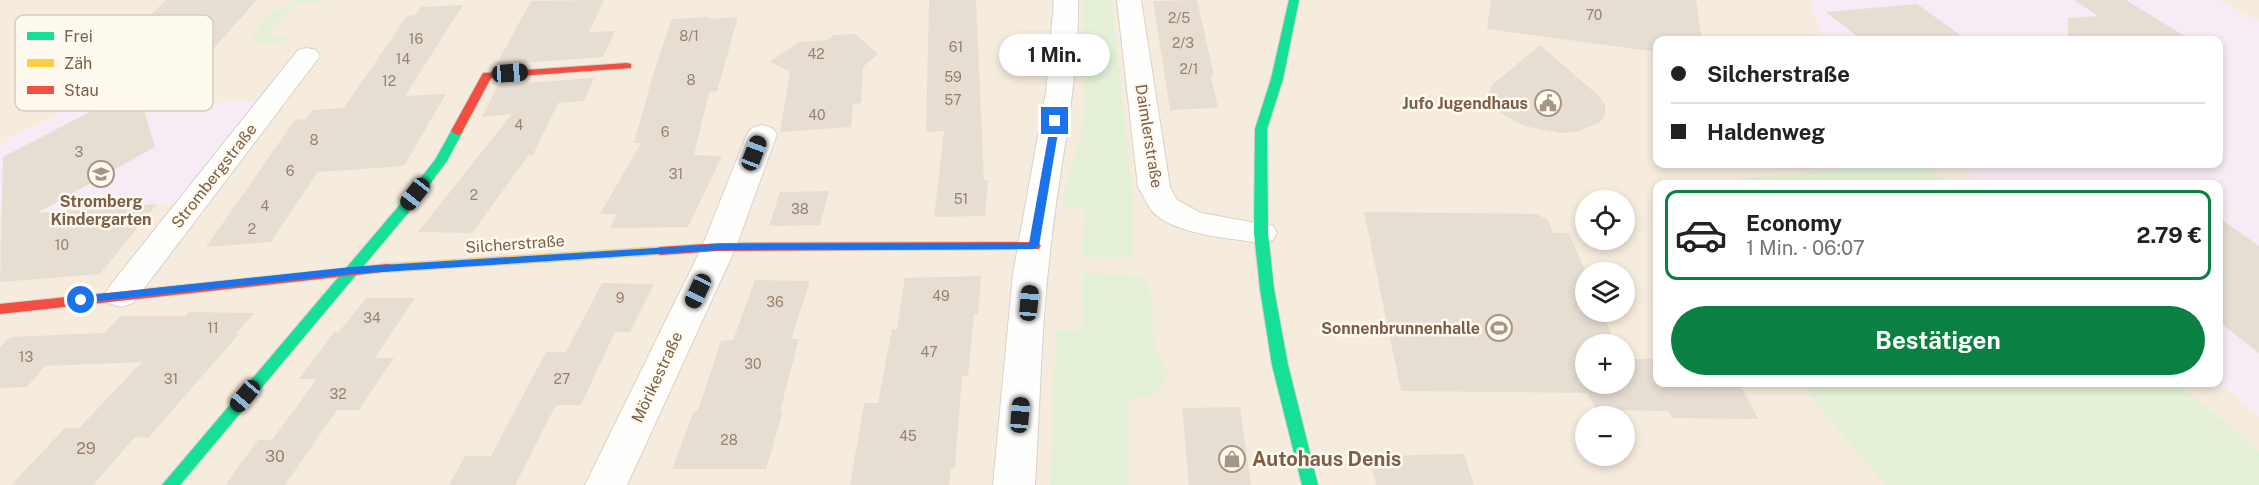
<!DOCTYPE html>
<html lang="de">
<head>
<meta charset="utf-8">
<style>
  body { margin:0; font-family:"Public Sans",sans-serif; background:#f6f6f6; color:#222; height:100vh; display:flex; flex-direction:column; font-size:22px; white-space:nowrap }
  * { box-sizing:border-box; margin:0 }
  p { font-size:20px; color:#767676 }
  .icon { flex:none; width:33px; height:33px; fill:none; stroke:currentColor; stroke-width:2; stroke-linecap:round; stroke-linejoin:round }
  .map { position:relative; flex:1; overflow:hidden }
  .details { position:absolute; left:1653px; top:180px; width:570px; height:207px; display:flex; flex-direction:column; background:#fff; border-radius:12px; box-shadow:0 3px 9px #0003 }
  .details>* { flex:none }
  .banner { position:absolute; left:1653px; top:36px; width:570px; height:132px; border-radius:12px; box-shadow:0 3px 9px #0003; display:grid; align-content:center; height:132px; padding:0 18px; background:#fff }
  .tools { position:absolute; left:1575px; top:190px; display:grid; gap:12px }
  .tools a { display:grid; place-items:center; width:60px; height:60px; border-radius:50%; background:#fff; box-shadow:0 3px 9px #0003; font-size:30px }
  .end { position:absolute; width:27px; height:27px; margin:-14px; border:8px solid #1a73e8; background:#fff; box-shadow:0 0 0 3px #fff }
  .from { border-radius:50% }
  .bubble { position:absolute; height:42px; border-radius:21px; background:#fff; box-shadow:0 3px 9px #0003; font-size:20px; font-weight:700; line-height:42px; text-align:center }
  .car { position:absolute; width:18px; height:36px; margin:-18px -9px; border-radius:8px; box-shadow:0 0 4px 2px #0007; background:linear-gradient(#222 24%,#8ab4d8 0 40%,#222 0 76%,#8ab4d8 0 86%,#222 0) }
  .banner b { display:flex; align-items:center; gap:21px; height:57px; font-size:22px }
  .banner b+b { border-top:2px solid #e0e0e0 }
  .banner i { width:15px; height:15px; background:#222 }
  ul { padding:10px 0 0; list-style:none }
  li { display:flex; align-items:center; gap:18px; height:90px; margin:0 12px 9px; padding:0 6px; border:3px solid #e0e0e0; border-radius:12px }
  li div { flex:1 }
  li b { display:block; font-size:22px }
  li em { font-style:normal; font-weight:700 }
  li.active { border-color:#0b8043 }
  li>.icon { width:54px; height:54px; stroke-width:1.5 }
  .cta { display:flex; gap:12px; margin-top:auto; padding:12px 18px }
  .cta a { flex:1; height:69px; border-radius:36px; background:#0b8043; color:#fff; font-size:24px; font-weight:700; line-height:69px; text-align:center }
  .map>svg:first-child { display:block }
  .residential { fill:#f6ecdd; fill-rule:evenodd }
  .education { fill:#f7ecf5 }
  .green { fill:#e4f1d6 }
  .building { fill:#e6ded3 }
  .lines { fill:none; stroke-linecap:round; stroke-linejoin:round }
  .street-casing { stroke:#d9d2cb; stroke-width:2 }
  .fast-casing { stroke:#d8d1c8; stroke-width:2 }
  .slow-casing { stroke:#d8d1c8; stroke-width:2 }
  .jam-casing { stroke:#d8d1c8; stroke-width:2 }
  .street { fill:#fefefc; fill-rule:evenodd }
  .fast { fill:#16e098; fill-rule:evenodd }
  .slow { fill:#ffcf43; fill-rule:evenodd }
  .jam { fill:#f24e42; fill-rule:evenodd }
  .route { fill:#1a73e8 }
  .labels { text-anchor:middle; dominant-baseline:central; stroke-width:5; stroke-linejoin:round; paint-order:stroke }
  .number-label { font-size:14px; fill:#98816d }
  .poi-label { font-size:16px; font-weight:bold; fill:#7c5f48; stroke:#fffaf0; text-anchor:end }
  .street-label { font-size:16px; fill:#7c5f48; stroke:#fffaf0 }
  .near-number-label { font-size:16px; fill:#98816d }
  .near-poi-label { font-size:20px; font-weight:bold; fill:#7c5f48; stroke:#fffaf0; text-anchor:start }
  .key { fill:#fffaf0; stroke:#d8ccbe; stroke-width:1.5 }
  .key-label { font-size:16px; fill:#7c5f48 }
</style>
</head>
<body>
<div class="map">
<svg width="2259" height="485" viewBox="0 0 2259 485">
  <rect width="100%" height="100%" fill="#f9f5ed"/>
  <path class="residential" d="M0,0h2259v485h-2259zM1658,40h560v124h-560zM1658,184h560v198h-560zM1586,201h38v39h-38zM1586,273h38v39h-38zM1586,345h38v39h-38zM1586,417h38v39h-38z"/>
  <path class="education" d="M1810,0h407l42,21v395l-40,-34 -1,-198h-237l-25,-20h262v-124h-395z
    M150,99l-6,8 116,-7 -80,102 -180,13v-69l7,-7 50,-24 11,-11z"/>
  <path class="green" d="M299,0h24l-2,3 -27,2 -28,32 22,-1 -7,7 -20,1 -8,-7 1,-4 18,-21z
    M1083,0h29l21,200 1,53 -5,4h-47l2,-49h-20l-2,-8 16,-54 7,-37z
    M1888,164h35l24,20h-249z
    M1097,273l31,2 17,4c11,20 6,44 10,65 1,10 12,19 12,30 -1,11 -9,17 -16,23h-15l-8,5 -1,83h-77l6,-155h27l-1,-56z
    M1799,383h379l81,69v33h-374z"/>
  <path class="building" d="M166,0h91l-77,86 -42,3 17,58 -118,66 120,-9 -57,70 -100,8 3,-125 129,-67 -61,4z
    M604,0l-15,32 26,-1 -12,26 -107,8 35,-64z
    M929,0h47l8,180h4l-3,36 -51,1 10,-86 -18,1z
    M1197,0l17,75 -3,1 7,32 -48,2 -17,-109z
    M1491,0h205l6,40h-44v12l-171,-23z
    M2074,0h52l65,40h-123v-22l30,-2z
    M1917,4l50,36h-105l-36,-28z
    M463,5l-58,91 41,-2 -42,72 -86,6 -47,70 -65,5 89,-127 11,-1 6,-9 32,-2 63,-92 8,-1 6,-8z
    M709,17v2l29,-2 -21,74 -8,1 -15,63 28,1 -34,71 -78,1 7,-14h-17l41,-71h-7l21,-75 17,-49z
    M855,34l23,20 -15,13 -2,36 -8,1 -2,23 -71,5 10,-60 -20,-10 28,-20 29,-2 7,-5z
    M1540,45l59,51 6,9v9l-5,8 -24,10 -17,1 -35,-7 -27,-15 -6,-9 -2,-9 3,-8z
    M594,78l-10,23 -26,2 -25,52h-4l-57,78 -54,-1 94,-118 -30,3 16,-32z
    M829,191l-9,34 -51,1 11,-34z
    M1364,212l173,2 11,6 5,13h16l17,40v39h16l14,33h-30v39h38v-25h34v23h81l19,37 -86,-1 -4,-7 -72,-1 -8,-17 -187,-2z
    M2218,217l41,29v107l-41,-32z
    M981,276l-3,38h-4l-6,62h-6l-7,92h-4l-2,17h-99l14,-82h14l14,-74h5l8,-51z
    M755,280l55,1 -19,58h8l-19,72h3l-17,58h-94l22,-58h4l23,-70 12,-1z
    M602,283l52,1 -24,48h-15l-34,73h-25l-41,80h-66l16,-29h26l55,-104h20z
    M366,298h49l-40,60h19l-35,52h-22l-52,75h-60l33,-45h14l45,-61h-18l36,-48 3,2z
    M189,312l65,1 -18,21h3l-91,104 -13,-1 -42,48h-82l54,-57h14l63,-66 -97,4 -18,21 -27,1v-41l10,-10 94,-4 17,-17h64z
    M1240,407l11,78h-62l-7,-77z
    M1464,454l10,31h-98l-7,-29z"/>
  <g class="lines">
    <defs>
      <path id="street" d="M1054,0h24c1,83 -18,162 -27,244 -10,80 -11,161 -16,241h-42l20,-211 33,-182z
        M1117,0h24l29,187 7,13 24,13 72,13 4,7 -4,7 -12,3c-31,-5 -86,-8 -108,-31 -6,-7 -10,-17 -15,-25z
        M307,48l9,2 4,6 -187,247 -12,4 -12,-4 -5,-8 5,-8 189,-237z
        M762,125l10,3 5,6 -41,113 -109,238h-42l117,-238 45,-113 5,-6z"/>
      <path id="fast" d="M1289,0h10l-16,79 -16,50 1,104 6,56 14,76 30,120h-16l-30,-120 -12,-76 -6,-56 1,-104 16,-50z
        M457,127l6,4 -16,30 -39,52 -228,272h-18l236,-278 37,-47 18,-32z"/>
      <path id="slow" d="M660,247l7,4 -2,3 -278,18 -7,-4 7,-4z"/>
      <path id="jam" d="M627,63l4,1v4l-140,10 -30,56 -4,1 -6,-4 32,-58z
        M1034,242l5,1 2,3 -2,3 -320,2 -59,4 -7,-4 7,-4 59,-4z
        M387,264l5,1 2,3 -2,3 -392,43v-10z"/>
    </defs>
    <use href="#street" class="street-casing"/>
    <use href="#fast" class="fast-casing"/>
    <use href="#slow" class="slow-casing"/>
    <use href="#jam" class="jam-casing"/>
    <use href="#street" class="street"/>
    <use href="#fast" class="fast"/>
    <use href="#slow" class="slow"/>
    <use href="#jam" class="jam"/>
  </g>
  <path class="route" d="M1055,118l5,3 -21,125 -5,3 -315,1 -368,24 -270,29 -6,-3 6,-4 270,-29 368,-23 310,-1 22,-122z"/>
  <defs>
    <symbol id="civic-ring" viewBox="-11 -11 22 22"><circle r="9.5" fill="#fffaf0" stroke="#a89482" stroke-width="1.5"/><path d="M-.6-6.5H3V-4.5H.6V-3L4-1V1h2V6H-6V1h2V-1L-.6-3ZM-1.2 2.5V6h2.4V2.5Z" fill="#a89482"/></symbol>
    <symbol id="school-ring" viewBox="-11 -11 22 22"><circle r="9.5" fill="#fffaf0" stroke="#a89482" stroke-width="1.5"/><path d="M0-5L7-2L0 1L-7-2ZM-4 1L0 2.5L4 1V4Q0 6-4 4Z" fill="#a89482"/></symbol>
    <symbol id="stadium-ring" viewBox="-11 -11 22 22"><circle r="9.5" fill="#fffaf0" stroke="#a89482" stroke-width="1.5"/><path d="M0-5a6.5 5 0 1 0 0 10a6.5 5 0 1 0 0-10ZM-3.5-1.8h7v3.6h-7Z" fill="#a89482"/></symbol>
    <symbol id="shop-ring" viewBox="-11 -11 22 22"><circle r="9.5" fill="#fffaf0" stroke="#a89482" stroke-width="1.5"/><path d="M-5-2.5h2.3a2.7 3.5 0 0 1 5.4 0H5L5.5 6h-11ZM-1.5-2.5h3a1.5 2.3 0 0 0-3 0Z" fill="#a89482"/></symbol>
  </defs>
  <g fill-rule="evenodd">
    <use href="#civic-ring" x="1533" y="88" width="30" height="30"/>
    <use href="#school-ring" x="86" y="159" width="30" height="30"/>
    <use href="#stadium-ring" x="1484" y="313" width="30" height="30"/>
    <use href="#shop-ring" x="1217" y="444" width="30" height="30"/>
  </g>
  <g class="labels">
    <g class="number-label">
      <text x="1594" y="15">70</text>
      <text x="1179" y="18">2/5</text>
      <text x="689" y="36">8/1</text>
      <text x="416" y="39">16</text>
      <text x="1183" y="43">2/3</text>
      <text x="956" y="47">61</text>
      <text x="816" y="54">42</text>
      <text x="403" y="59">14</text>
      <text x="1189" y="69">2/1</text>
      <text x="953" y="77">59</text>
      <text x="691" y="80">8</text>
      <text x="389" y="81">12</text>
      <text x="953" y="100">57</text>
      <text x="817" y="115">40</text>
      <text x="519" y="125">4</text>
      <text x="665" y="132">6</text>
      <text x="314" y="140">8</text>
      <text x="79" y="152">3</text>
      <text x="290" y="171">6</text>
      <text x="676" y="174">31</text>
      <text x="474" y="195">2</text>
      <text x="961" y="199">51</text>
      <text x="265" y="206">4</text>
      <text x="800" y="209">38</text>
      <text x="252" y="229">2</text>
      <text x="62" y="245">10</text>
      <text x="941" y="296">49</text>
      <text x="620" y="298">9</text>
      <text x="775" y="302">36</text>
      <text x="372" y="318">34</text>
      <text x="213" y="328">11</text>
      <text x="929" y="352">47</text>
      <text x="26" y="357">13</text>
      <text x="753" y="364">30</text>
      <text x="171" y="379">31</text>
      <text x="562" y="379">27</text>
      <text x="338" y="394">32</text>
      <text x="908" y="436">45</text>
      <text x="729" y="440">28</text>
    </g>
    <g class="poi-label">
      <text x="1528" y="103">Jufo Jugendhaus</text>
      <text x="101" y="201" text-anchor="middle">Stromberg<tspan x="101" dy="18">Kindergarten</tspan></text>
      <text x="1480" y="328">Sonnenbrunnenhalle</text>
    </g>
    <g class="street-label">
      <text transform="translate(1149 136) rotate(81)">Daimlerstraße</text>
      <text transform="translate(214 176) rotate(-52)">Strombergstraße</text>
      <text transform="translate(515 244) rotate(-4)">Silcherstraße</text>
      <text transform="translate(657 377) rotate(-65)">Mörikestraße</text>
    </g>
    <g class="near-number-label">
      <text x="86" y="448">29</text>
      <text x="275" y="456">30</text>
    </g>
    <g class="near-poi-label">
      <text x="1252" y="459">Autohaus Denis</text>
    </g>
  </g>
  <rect x="15" y="15" width="198" height="96" rx="9" class="key"/>
  <rect x="27" y="32" width="27" height="8" fill="#16e098"/>
  <rect x="27" y="59" width="27" height="8" fill="#ffcf43"/>
  <rect x="27" y="86" width="27" height="8" fill="#f24e42"/>
  <g class="key-label">
    <text x="64" y="42">Frei</text>
    <text x="64" y="69">Zäh</text>
    <text x="64" y="96">Stau</text>
  </g>
</svg>
<div class="tools">
<a><svg class="icon" aria-label="locate" viewBox="0 0 24 24"><circle cx="12" cy="12" r="6"/><path d="M12 2v4M12 18v4M2 12h4M18 12h4"/></svg></a>
<a><svg class="icon" aria-label="layers" viewBox="0 0 24 24"><path d="M12 4l9 5-9 5-9-5zM3 14l9 5 9-5"/></svg></a>
<a>+</a>
<a>−</a>
</div>
<i class="end from" style="left:81px;top:300px"></i>
<i class="end" style="left:1055px;top:121px"></i>
<div class="bubble" style="left:999px;top:34px;width:111px">1 Min.</div>
<i class="car" style="left:510px;top:73px;rotate:86deg"></i>
<i class="car" style="left:754px;top:153px;rotate:21deg"></i>
<i class="car" style="left:415px;top:194px;rotate:218deg"></i>
<i class="car" style="left:698px;top:291px;rotate:205deg"></i>
<i class="car" style="left:1029px;top:303px;rotate:5deg"></i>
<i class="car" style="left:245px;top:396px;rotate:220deg"></i>
<i class="car" style="left:1020px;top:415px;rotate:5deg"></i>
<div class="banner">
<b><i class="from"></i>Silcherstraße</b>
<b><i></i>Haldenweg</b>
</div>
<section class="details">
<ul>
<li class="active"><svg class="icon" aria-label="car" viewBox="0 0 24 24"><path d="M5 17H2v-5l4-1 3-4h7l3 4 3 1v5h-3M9 17h6M6 11h13"/><circle cx="7" cy="17" r="2"/><circle cx="17" cy="17" r="2"/></svg><div><b>Economy</b><p>1 Min. · 06:07</p></div><em>2.79 €</em></li>
</ul>
<div class="cta"><a>Bestätigen</a></div>
</section>
</div>
</body>
</html>
